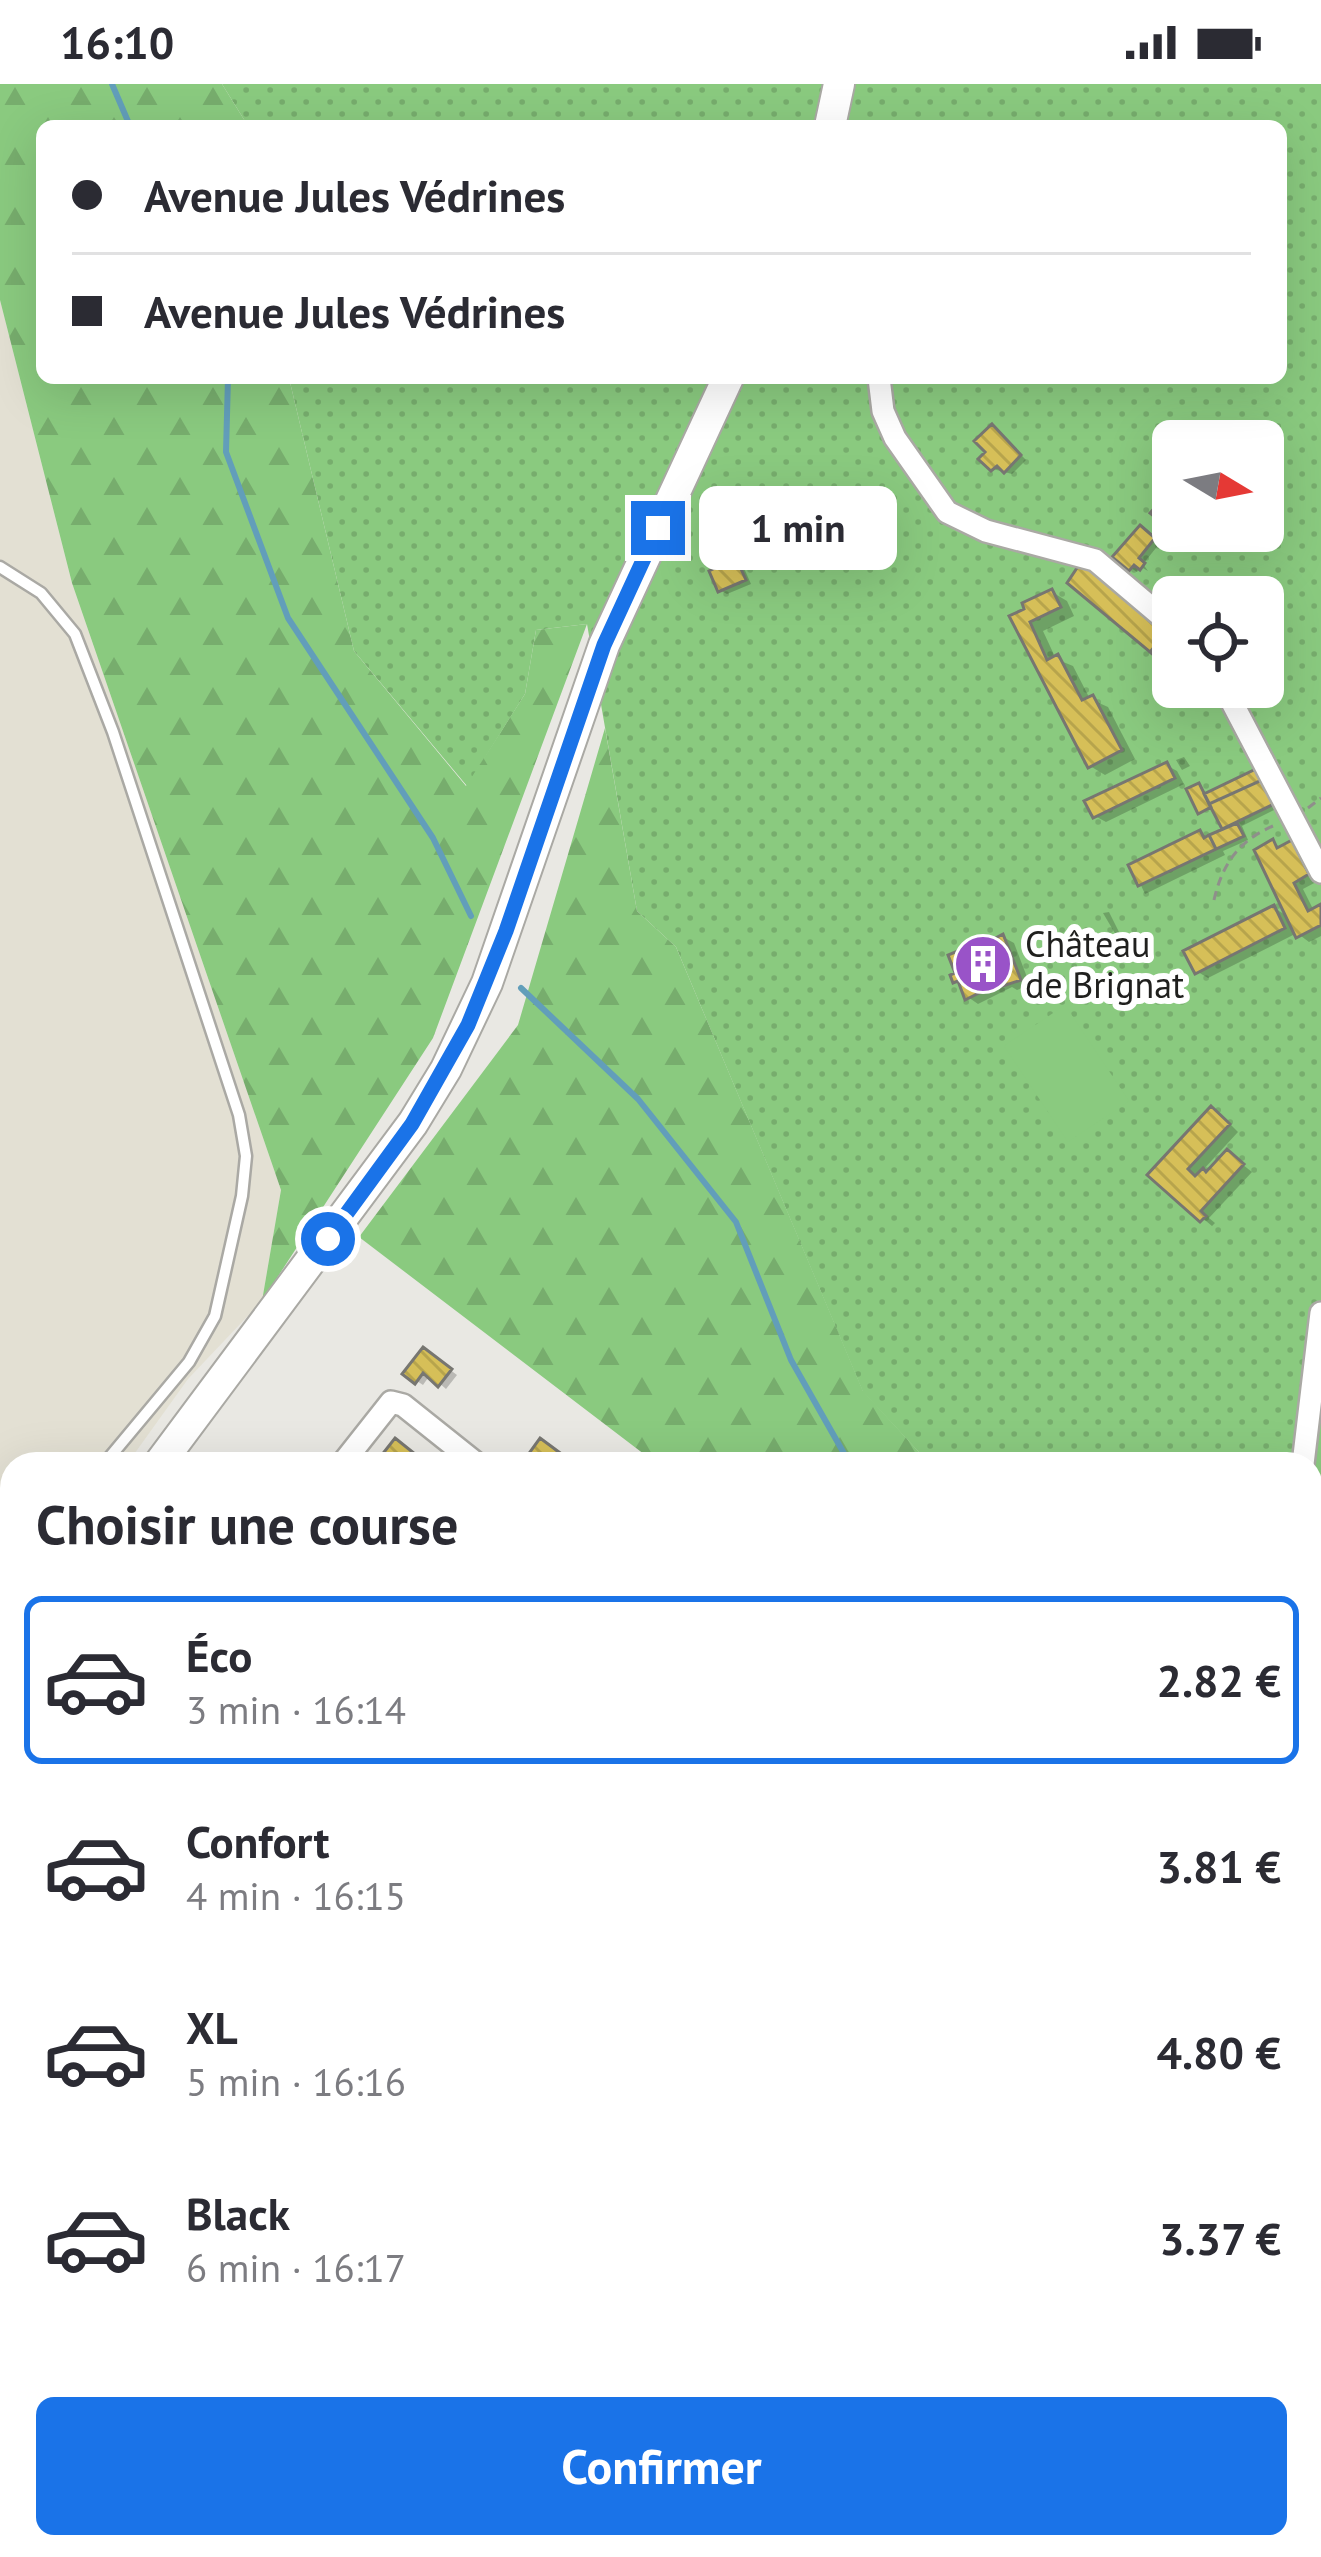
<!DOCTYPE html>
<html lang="fr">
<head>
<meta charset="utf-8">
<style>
  body { margin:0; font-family:"PT Sans",sans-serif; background:#f7f7f7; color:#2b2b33; height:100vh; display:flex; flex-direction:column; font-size:45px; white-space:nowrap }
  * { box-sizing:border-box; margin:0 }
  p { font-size:39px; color:#7c7c81 }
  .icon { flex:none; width:66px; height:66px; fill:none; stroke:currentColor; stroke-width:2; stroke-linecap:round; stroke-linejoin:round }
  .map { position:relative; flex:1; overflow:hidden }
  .side { position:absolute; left:0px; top:1368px; width:1323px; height:1107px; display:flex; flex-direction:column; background:#fff; border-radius:36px 36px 0 0; box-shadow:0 12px 48px #0002 }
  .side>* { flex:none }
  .top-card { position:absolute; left:36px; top:36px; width:1251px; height:264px; border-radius:18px; box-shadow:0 12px 48px #0002; display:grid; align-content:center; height:264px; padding:0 36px; background:#fff }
  .needle { width:78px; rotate:100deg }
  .buttons { position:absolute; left:1152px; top:336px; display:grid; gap:24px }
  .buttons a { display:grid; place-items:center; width:132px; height:132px; border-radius:18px; background:#fff; box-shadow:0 12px 48px #0002; font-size:60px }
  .end { position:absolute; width:54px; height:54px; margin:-27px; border:15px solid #1a73e8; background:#fff; box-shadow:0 0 0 6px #fff }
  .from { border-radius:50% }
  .bubble { position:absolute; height:84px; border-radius:18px; background:#fff; box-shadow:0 12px 48px #0002; font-size:39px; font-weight:800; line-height:84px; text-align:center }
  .top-card b { display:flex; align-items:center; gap:42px; height:114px; font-size:45px }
  .top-card b+b { border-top:3px solid #e1e1e2 }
  .top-card i { width:30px; height:30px; background:#2b2b33 }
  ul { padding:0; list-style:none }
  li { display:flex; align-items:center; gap:36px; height:168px; margin:0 24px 18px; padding:0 12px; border:6px solid transparent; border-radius:18px }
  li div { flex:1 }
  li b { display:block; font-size:45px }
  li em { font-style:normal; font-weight:800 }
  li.selected { border-color:#1a73e8 }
  li>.icon { width:108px; height:108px; stroke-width:1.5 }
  h2 { padding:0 36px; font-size:54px; line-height:144px }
  .primary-button { display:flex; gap:24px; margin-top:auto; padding:24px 36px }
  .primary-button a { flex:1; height:138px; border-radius:18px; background:#1a73e8; color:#fff; font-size:48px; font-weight:800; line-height:138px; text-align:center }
  .status { display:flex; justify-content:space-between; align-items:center; height:84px; padding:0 60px; background:#fff; direction:ltr }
  .status svg { height:33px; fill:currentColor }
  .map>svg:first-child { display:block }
  .built { fill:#e3e0d3 }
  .grass { fill:url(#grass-dots); fill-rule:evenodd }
  .forest { fill:url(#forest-firs) }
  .wetland { fill:url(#wetland-marsh) }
  .garden { fill:#8aca7f }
  .shadow { fill:#0003 }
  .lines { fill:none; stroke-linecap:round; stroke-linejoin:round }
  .stream { stroke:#629eba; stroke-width:6 }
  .building { fill:url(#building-back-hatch); stroke:#777671; stroke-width:3 }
  .lane-casing { stroke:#aaa9a4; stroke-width:15 }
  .street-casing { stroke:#aaa9a4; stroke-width:26 }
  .secondary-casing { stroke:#aaa9a4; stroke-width:34 }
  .path { stroke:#8f8f8b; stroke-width:3; stroke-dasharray:9 6; stroke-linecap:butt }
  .lane { stroke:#fff; stroke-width:10 }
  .street { stroke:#fff; stroke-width:21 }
  .secondary { stroke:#fff; stroke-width:30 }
  .route { stroke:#1a73e8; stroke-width:15 }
  .labels { text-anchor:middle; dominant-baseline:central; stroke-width:12; stroke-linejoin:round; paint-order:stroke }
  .poi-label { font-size:36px; fill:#20201e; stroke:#fff; text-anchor:start }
</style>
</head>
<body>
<div class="status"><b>16:10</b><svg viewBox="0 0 49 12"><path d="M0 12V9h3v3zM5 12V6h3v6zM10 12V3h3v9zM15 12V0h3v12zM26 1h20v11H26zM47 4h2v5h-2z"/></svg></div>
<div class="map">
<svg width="1321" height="2473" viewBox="0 0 1321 2473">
  <defs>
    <pattern id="grass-dots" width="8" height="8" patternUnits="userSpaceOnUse" patternTransform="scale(3)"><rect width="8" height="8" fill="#8aca7f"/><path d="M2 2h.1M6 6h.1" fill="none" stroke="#77ad6d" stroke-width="1.8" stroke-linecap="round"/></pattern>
    <pattern id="forest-firs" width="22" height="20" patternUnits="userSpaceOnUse" patternTransform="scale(3)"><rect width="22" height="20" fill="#8aca7f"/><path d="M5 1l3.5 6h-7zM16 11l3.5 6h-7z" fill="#77ad6d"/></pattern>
    <pattern id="wetland-marsh" width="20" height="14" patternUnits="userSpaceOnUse" patternTransform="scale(3)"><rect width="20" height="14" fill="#8aca7f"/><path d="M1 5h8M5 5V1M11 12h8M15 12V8" fill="none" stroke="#77ad6d"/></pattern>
    <pattern id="building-back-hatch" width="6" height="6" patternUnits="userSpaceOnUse" patternTransform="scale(3)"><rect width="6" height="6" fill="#d6bf58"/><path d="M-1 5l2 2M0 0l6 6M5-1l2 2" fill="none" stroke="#b7a44c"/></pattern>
  </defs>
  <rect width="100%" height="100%" fill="#e9e8e3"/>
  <path class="built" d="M0,216l72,283 209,607 -19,111 -74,78 -61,85h-115v146l-12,13z"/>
  <path class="grass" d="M222,0h1099v2473h-99l-2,-10h91v-1083h-381l-67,-72 -187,-445 -39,-36 -50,-287 -51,6 -11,64 -58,92 -113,-135 -65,-273h992v-252h-1033zM1173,357h90v90h-90zM1173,513h90v90h-90z"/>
  <path class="forest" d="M0,0h222l26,42h-206v252h247l65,273 112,135 59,-92 11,-64 51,-6 -154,414 -171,263 19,-111 -209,-607 -72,-283z
    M605,644l32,183 39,36 187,444 67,73h-273l-298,-227 159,-212z"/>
  <path class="wetland" d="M952,2463h268l2,10h-289z"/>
  <path class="garden" d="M1065,921l64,96 -61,41 -64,-96z"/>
  <path class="shadow" d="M999,348l27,28 -14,14 -19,-5z
    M1147,448l13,11 -17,21 5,7 -7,-4 -4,5 -6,-4z
    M736,478l7,4 8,18 -24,10 -7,-4z
    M1052,508l15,9 7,15 -31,15 13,28 17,7 17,33 18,8 27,52 -30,16 -15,-9 -76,-149z
    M1184,673l6,9 -8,4 -6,-10z
    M1166,681l11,6 7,13 -78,38 -11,-6z
    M1256,688l22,36 -36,18 6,14 -25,11 2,4 -80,39 -13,-28 68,-33 9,5 17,-7 -12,-24 -13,5 4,-16z
    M1273,759l9,5 10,-5 11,7 15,31 -15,8 11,22 7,-4v29l-12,6 -12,-9 -89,45 -10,-6 76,-64 15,9z
    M1109,828l14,28 -3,2 -17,-29z
    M1003,853l11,6 16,42 -13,5 -5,-3 -34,17 -10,-7 -5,-12 -7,-4 9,-29 5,3z
    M1222,1032l16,16 -36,39 6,4 20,-22 24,19 -43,46 6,5 -3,3 -61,-51z
    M430,1271l27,20 -11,14 -16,-14 -7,10 -6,-4z
    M0,1994l12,14 -12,15z
    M0,2124l9,12 -9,7z
    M4,2389l8,13 -12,6v-17z
    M19,2463h28v1l-19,9z
    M231,2463h49l1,10h-49z
    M350,2463h33l3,6 -6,4h-24z
    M555,2463h34l-10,10h-14z
    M788,2463l11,10h-23l-1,-2z"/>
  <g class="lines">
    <path class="stream" d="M112,0l18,42
      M228,294l-2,74 62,166 145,220 38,78
      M521,904l117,111 98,123 55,138 59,104
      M1203,2463l2,10"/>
  </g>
  <path class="building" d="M992,340l29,31 -17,18 -7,-7 -6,5 -13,-12 7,-7 -11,-11z
    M1159,419l14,11 -8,11 -15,-12z
    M1140,441l15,13 -16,20 6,5 -5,7 -6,-5 -5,6 -17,-14z
    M736,474l10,22 -28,12 -9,-21z
    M1081,478l85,71 -16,19 -83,-69z
    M1052,505l9,18 -31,15 17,38 11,-6 24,46 11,-5 29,55 -34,18 -79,-152 15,-7 -2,-6z
    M1166,549l7,5v33l-23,-19z
    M1167,678l8,16 -82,40 -9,-17z
    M1256,685l6,11 -53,24 -5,-10z
    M1262,696l12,24 -52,25 -13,-25z
    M1199,699l12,24 -13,7 -12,-25z
    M1237,739l7,13 -28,13 -7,-14z
    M1200,746l4,8 5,-3 7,14 -78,37 -10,-21z
    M1273,755l4,9 15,-8 17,34 -15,9 14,28 13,-7v21l-25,13 -42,-88z
    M1274,821l11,23 -90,46 -12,-23z
    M1003,850l18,46 -18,6 -2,-4 -36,18 -7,-19 -5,2 -3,-8 5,-2 -7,-18 17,-7 2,5z
    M1211,1022l19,18 -42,45 7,7 8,-8 3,4 21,-23 17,15 -43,47 5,5 -6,6 -53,-47z
    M423,1263l29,22 -14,18 -15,-14 -8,11 -13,-10z
    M395,1354l20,16 -8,10h-26l3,-5 -3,-3z
    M540,1354l35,26 -53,-1z
    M12,2162v33l-7,6 -5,-6v-23z
    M12,2420v29l-3,1 -9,-24z
    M140,2463h18l6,10h-33l-2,-4z
    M227,2463h35l1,10h-34z
    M347,2463h34l1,2 -13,8h-16z"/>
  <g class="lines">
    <defs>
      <path id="lane" d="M0,483l41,26 34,41 38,98 126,383 7,41 -4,40 -27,120 -26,46 -85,102
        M0,1523l12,-17"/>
      <path id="street" d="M879,294l4,33 12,27 52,74 39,19 109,29 78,66
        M1224,603l97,185
        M342,1380l49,-62 12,3 74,59
        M1303,1380l18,-151
        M1311,1483l10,29
        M0,1874l11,-24
        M0,1889l12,26
        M0,2057l12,-9
        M0,2326l12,23
        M74,2463l6,10
        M845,2463l6,10
        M438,2473l17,-10"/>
      <path id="secondary" d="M830,42l9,-42
        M159,1380l254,-341 33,-54 41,-86 117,-338 124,-267
        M0,1583l12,-14"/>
    </defs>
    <use href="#lane" class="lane-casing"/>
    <use href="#street" class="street-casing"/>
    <use href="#secondary" class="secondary-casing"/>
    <path class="path" d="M1308,724l13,-10
      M1214,816c8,-35 24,-59 59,-74
      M1311,2292l10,-2"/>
    <use href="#lane" class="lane"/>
    <use href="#street" class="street"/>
    <use href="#secondary" class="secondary"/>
  </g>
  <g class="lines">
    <path class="route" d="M328,1155l84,-115 56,-99 38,-94 98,-286 54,-117"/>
  </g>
  <defs>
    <symbol id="building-disc" viewBox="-11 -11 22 22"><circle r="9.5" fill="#9953c8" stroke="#fff"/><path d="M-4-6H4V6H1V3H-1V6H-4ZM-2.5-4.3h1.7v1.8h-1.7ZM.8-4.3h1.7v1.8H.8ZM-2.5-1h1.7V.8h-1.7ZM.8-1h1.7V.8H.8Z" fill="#fff"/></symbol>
  </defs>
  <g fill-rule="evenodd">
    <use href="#building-disc" x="950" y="847" width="66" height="66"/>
  </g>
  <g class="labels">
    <g class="poi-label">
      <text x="1025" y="859">Château<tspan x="1025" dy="41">de Brignat</tspan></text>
    </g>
  </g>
</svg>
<div class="buttons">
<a><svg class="needle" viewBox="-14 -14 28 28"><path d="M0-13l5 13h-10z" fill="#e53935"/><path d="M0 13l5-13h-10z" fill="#7c7c81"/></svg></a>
<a><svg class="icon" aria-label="locate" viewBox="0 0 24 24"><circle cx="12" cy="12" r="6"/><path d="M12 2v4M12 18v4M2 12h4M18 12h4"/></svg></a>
</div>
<i class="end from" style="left:328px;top:1155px"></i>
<i class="end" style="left:658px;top:444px"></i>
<div class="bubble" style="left:699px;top:402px;width:198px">1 min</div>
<div class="top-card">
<b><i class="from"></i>Avenue Jules Védrines</b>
<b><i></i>Avenue Jules Védrines</b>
</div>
<section class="side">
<h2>Choisir une course</h2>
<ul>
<li class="selected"><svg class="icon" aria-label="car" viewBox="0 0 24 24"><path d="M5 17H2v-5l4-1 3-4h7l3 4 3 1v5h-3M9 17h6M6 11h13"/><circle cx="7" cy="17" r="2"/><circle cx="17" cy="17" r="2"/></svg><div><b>Éco</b><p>3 min · 16:14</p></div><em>2.82 €</em></li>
<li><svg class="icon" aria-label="car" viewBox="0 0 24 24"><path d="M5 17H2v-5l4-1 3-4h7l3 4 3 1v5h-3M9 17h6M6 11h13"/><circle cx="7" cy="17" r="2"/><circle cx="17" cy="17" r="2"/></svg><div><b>Confort</b><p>4 min · 16:15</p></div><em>3.81 €</em></li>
<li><svg class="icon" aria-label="car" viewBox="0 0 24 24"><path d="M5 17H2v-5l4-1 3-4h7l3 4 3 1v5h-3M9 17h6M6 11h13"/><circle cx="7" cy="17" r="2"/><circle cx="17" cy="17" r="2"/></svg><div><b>XL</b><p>5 min · 16:16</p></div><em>4.80 €</em></li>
<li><svg class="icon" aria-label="car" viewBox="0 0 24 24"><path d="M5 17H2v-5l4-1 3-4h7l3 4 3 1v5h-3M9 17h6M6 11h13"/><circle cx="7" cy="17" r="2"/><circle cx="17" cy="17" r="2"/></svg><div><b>Black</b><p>6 min · 16:17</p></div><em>3.37 €</em></li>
</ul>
<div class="primary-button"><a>Confirmer</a></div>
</section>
</div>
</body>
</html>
